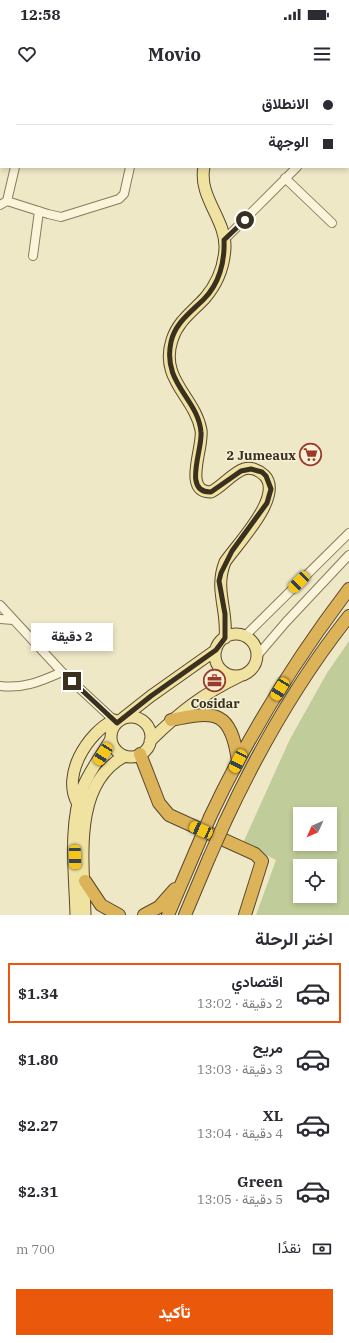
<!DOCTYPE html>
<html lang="ar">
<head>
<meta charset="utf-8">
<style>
  body { margin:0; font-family:"IBM Plex Serif",Vazirmatn,serif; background:#f2f2f3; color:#2b2b33; direction:rtl; height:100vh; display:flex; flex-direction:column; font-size:15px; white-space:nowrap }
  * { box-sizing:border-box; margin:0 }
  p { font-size:13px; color:#7c7c81 }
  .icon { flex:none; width:22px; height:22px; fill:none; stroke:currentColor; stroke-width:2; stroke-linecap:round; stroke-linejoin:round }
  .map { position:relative; height:835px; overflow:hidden; direction:ltr }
  .side { display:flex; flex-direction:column; background:#fff; flex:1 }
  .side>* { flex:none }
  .hud { position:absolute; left:0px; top:0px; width:349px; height:88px; box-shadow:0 2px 6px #0003; direction:rtl; display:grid; align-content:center; height:88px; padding:0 16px; background:#fff }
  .needle { width:26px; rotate:225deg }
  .controls { position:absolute; left:293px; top:727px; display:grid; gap:8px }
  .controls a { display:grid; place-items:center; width:44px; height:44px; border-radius:0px; background:#fff; box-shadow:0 2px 6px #0003; font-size:20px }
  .end { position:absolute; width:18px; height:18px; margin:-9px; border:5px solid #3a3020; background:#fff; box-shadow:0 0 0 2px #fff }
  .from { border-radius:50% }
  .bubble { position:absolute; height:28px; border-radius:0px; background:#fff; box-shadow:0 2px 6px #0003; font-size:13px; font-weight:800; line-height:28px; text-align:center; direction:rtl }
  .car { position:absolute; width:12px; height:24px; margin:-12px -6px; border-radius:5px; box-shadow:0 0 3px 1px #0007; background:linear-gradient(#f5c518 24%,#345 0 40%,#f5c518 0 76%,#345 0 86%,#f5c518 0) }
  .hud b { display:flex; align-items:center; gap:14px; height:38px; font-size:15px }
  .hud b+b { border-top:1px solid #e1e1e2 }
  .hud i { width:10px; height:10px; background:#2b2b33 }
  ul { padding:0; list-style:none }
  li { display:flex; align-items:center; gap:12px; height:60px; margin:0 8px 6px; padding:0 8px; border:2px solid transparent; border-radius:0px }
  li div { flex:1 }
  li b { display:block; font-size:15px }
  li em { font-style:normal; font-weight:800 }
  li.selected { border-color:#ea580c }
  li>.icon { width:36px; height:36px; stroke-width:1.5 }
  h2 { padding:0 16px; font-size:18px; line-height:48px }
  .pay { display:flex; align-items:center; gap:10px; height:44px; padding:0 16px; font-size:15px }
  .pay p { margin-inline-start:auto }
  .button { display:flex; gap:8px; margin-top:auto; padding:8px 16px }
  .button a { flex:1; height:46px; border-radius:0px; background:#ea580c; color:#fff; font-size:16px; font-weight:800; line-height:46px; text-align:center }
  .status { display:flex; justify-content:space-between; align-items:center; height:28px; padding:0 20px; background:#fff; direction:ltr }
  .status svg { height:11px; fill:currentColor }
  header { display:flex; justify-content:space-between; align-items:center; height:52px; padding:0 16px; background:#fff; font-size:18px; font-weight:800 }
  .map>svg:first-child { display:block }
  .green { fill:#c0cd9a; fill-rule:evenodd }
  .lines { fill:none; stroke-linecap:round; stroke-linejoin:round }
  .minor-casing { stroke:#8a7b5c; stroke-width:10 }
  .major-casing { stroke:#584830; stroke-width:13 }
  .highway-casing { stroke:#584830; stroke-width:14 }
  .minor { stroke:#f9f4da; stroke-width:8 }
  .major { stroke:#f0e2a0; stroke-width:11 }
  .highway { stroke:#dcb359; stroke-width:12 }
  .highway-bridge-casing { stroke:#584830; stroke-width:14; stroke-linecap:butt }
  .highway-bridge { stroke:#dcb359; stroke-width:12 }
  .route { stroke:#3a3020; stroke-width:5 }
  .labels { text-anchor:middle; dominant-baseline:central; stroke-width:3; stroke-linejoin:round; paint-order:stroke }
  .poi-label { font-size:13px; font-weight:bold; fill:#3a3020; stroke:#f6f1d6; text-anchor:end }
</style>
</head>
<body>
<div class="status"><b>12:58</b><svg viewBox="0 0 49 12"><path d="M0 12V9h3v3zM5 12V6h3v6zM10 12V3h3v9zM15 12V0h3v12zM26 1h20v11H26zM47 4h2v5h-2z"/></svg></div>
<header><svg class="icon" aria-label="menu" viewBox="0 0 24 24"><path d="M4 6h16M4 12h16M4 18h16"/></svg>Movio<svg class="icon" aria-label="heart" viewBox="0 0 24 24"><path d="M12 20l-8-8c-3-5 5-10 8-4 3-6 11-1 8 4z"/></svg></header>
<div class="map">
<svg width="349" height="835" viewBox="0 0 349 835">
  <rect width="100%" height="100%" fill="#eee8c7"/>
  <path class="green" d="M349,561v274h-93l20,-55 -33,-17 47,-104 37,-66zM300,734h30v30h-30zM300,786h30v30h-30z"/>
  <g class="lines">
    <defs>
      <path id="minor" d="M115,0l1,1
        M330,0l1,1
        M27,1v-1
        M65,1v-1
        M191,1l1,-1
        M348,17l1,1
        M348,37l1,-1
        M285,98l47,45
        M7,121l41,13 13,3 58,-18 5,-5 6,-27
        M0,125l7,-4 8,-34
        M224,160l73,-73
        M33,176l6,-45
        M0,525l62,67 55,51
        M0,539l13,1
        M245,556l104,-103
        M257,576l29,-34 63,-67
        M0,606c24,3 41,-5 62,-14"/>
      <path id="major" d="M182,0l1,1
        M204,87c-6,30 22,52 21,81 -1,18 -8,36 -20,50 -13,14 -27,23 -33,42 -13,39 23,57 29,90 3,17 -19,62 10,62 12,-6 21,-19 33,-23 7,-2 15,1 20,6 21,20 -26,68 -39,87 -11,28 3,47 0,76
        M215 575a21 21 0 1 1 42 0a21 21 0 1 1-42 0Z
        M111 657a20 20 0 1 1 40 0a20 20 0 1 1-40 0Z
        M123,638l28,-22 65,-46
        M150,661c31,-30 51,-46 90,-65
        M78,724c-17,-28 9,-71 36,-84
        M76,835c-1,-40 -8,-91 7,-128 7,-17 19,-32 28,-48
        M85,835c-1,-51 -14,-131 40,-159"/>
      <path id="highway" d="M171,640c45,-10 60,-9 67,41
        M140,674l19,49 10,12 86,39 7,7 -17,54
        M210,737c38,-81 85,-157 139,-228
        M225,742c34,-73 74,-143 124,-206
        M85,801l16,24 18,10
        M144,835l15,-8 16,-18
        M168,835l27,-63
        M185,835l24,-57"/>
    </defs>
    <use href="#minor" class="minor-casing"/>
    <use href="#major" class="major-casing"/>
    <use href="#highway" class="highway-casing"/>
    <use href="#minor" class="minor"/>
    <use href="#major" class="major"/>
    <use href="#highway" class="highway"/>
    <defs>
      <path id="highway-bridge" d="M195,772l15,-35
        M209,778l16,-36"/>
    </defs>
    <use href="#highway-bridge" class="highway-bridge-casing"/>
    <use href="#highway-bridge" class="highway-bridge"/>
  </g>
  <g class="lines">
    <path class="route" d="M72,601l45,42 34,-27 65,-46 9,-12v-24l-6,-33 2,-8 11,-22 35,-48 4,-14 -5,-13 -4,-4 -11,-3 -10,2 -30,21c-29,1 -8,-43 -10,-60 -3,-34 -39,-48 -30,-90 4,-19 20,-30 33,-43 15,-15 21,-37 20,-59l21,-20"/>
  </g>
  <defs>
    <symbol id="supermarket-ring" viewBox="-11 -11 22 22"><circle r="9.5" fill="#f6f1d6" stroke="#993a2c" stroke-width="1.5"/><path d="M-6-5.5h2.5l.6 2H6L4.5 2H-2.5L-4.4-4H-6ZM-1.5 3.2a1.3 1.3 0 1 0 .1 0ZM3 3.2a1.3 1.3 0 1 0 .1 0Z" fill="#993a2c"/></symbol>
    <symbol id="office-ring" viewBox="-11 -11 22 22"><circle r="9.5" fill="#f6f1d6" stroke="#993a2c" stroke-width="1.5"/><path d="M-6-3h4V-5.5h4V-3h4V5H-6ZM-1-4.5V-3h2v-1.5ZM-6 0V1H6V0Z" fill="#993a2c"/></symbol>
  </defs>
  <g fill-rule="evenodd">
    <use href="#supermarket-ring" x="298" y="362" width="25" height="25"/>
    <use href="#office-ring" x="202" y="588" width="25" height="25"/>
  </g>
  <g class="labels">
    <g class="poi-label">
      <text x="296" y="375">2 Jumeaux</text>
      <text x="215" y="623" text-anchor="middle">Cosidar</text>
    </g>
  </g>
</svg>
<div class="controls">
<a><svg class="needle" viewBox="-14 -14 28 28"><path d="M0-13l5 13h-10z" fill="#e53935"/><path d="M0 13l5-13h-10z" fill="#7c7c81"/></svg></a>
<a><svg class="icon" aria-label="locate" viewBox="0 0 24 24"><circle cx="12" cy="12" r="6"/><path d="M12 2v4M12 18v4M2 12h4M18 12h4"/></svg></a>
</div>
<i class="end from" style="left:245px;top:140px"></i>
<i class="end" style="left:72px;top:601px"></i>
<div class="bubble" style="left:31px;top:543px;width:82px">2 دقيقة</div>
<i class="car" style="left:299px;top:502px;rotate:225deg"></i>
<i class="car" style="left:280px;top:609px;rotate:211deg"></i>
<i class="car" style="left:103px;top:674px;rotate:213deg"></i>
<i class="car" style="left:238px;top:681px;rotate:207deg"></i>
<i class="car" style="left:201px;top:750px;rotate:294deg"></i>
<i class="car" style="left:75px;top:777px;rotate:179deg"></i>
<div class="hud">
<b><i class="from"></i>الانطلاق</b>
<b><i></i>الوجهة</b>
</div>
</div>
<section class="side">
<h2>اختر الرحلة</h2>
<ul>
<li class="selected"><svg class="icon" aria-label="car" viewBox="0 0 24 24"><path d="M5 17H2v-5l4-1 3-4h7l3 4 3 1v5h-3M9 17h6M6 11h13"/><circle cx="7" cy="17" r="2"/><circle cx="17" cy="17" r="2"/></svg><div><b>اقتصادي</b><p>2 دقيقة · 13:02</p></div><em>$1.34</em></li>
<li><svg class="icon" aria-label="car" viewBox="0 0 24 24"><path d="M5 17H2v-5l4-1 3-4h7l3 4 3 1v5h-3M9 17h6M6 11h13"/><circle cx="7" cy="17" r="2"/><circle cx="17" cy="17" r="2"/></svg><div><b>مريح</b><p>3 دقيقة · 13:03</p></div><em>$1.80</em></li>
<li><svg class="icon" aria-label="car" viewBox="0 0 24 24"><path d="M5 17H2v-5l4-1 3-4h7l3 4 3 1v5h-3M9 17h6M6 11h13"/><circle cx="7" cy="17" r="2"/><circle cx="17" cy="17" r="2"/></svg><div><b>XL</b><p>4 دقيقة · 13:04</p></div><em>$2.27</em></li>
<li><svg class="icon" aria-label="car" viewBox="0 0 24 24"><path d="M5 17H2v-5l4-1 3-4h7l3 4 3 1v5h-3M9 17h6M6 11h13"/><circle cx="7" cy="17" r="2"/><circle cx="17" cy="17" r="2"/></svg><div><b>Green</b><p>5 دقيقة · 13:05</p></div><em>$2.31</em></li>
</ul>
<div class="pay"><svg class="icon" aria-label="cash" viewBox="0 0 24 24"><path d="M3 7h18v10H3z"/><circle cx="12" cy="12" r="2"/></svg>نقدًا<p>700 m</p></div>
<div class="button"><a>تأكيد</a></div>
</section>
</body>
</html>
